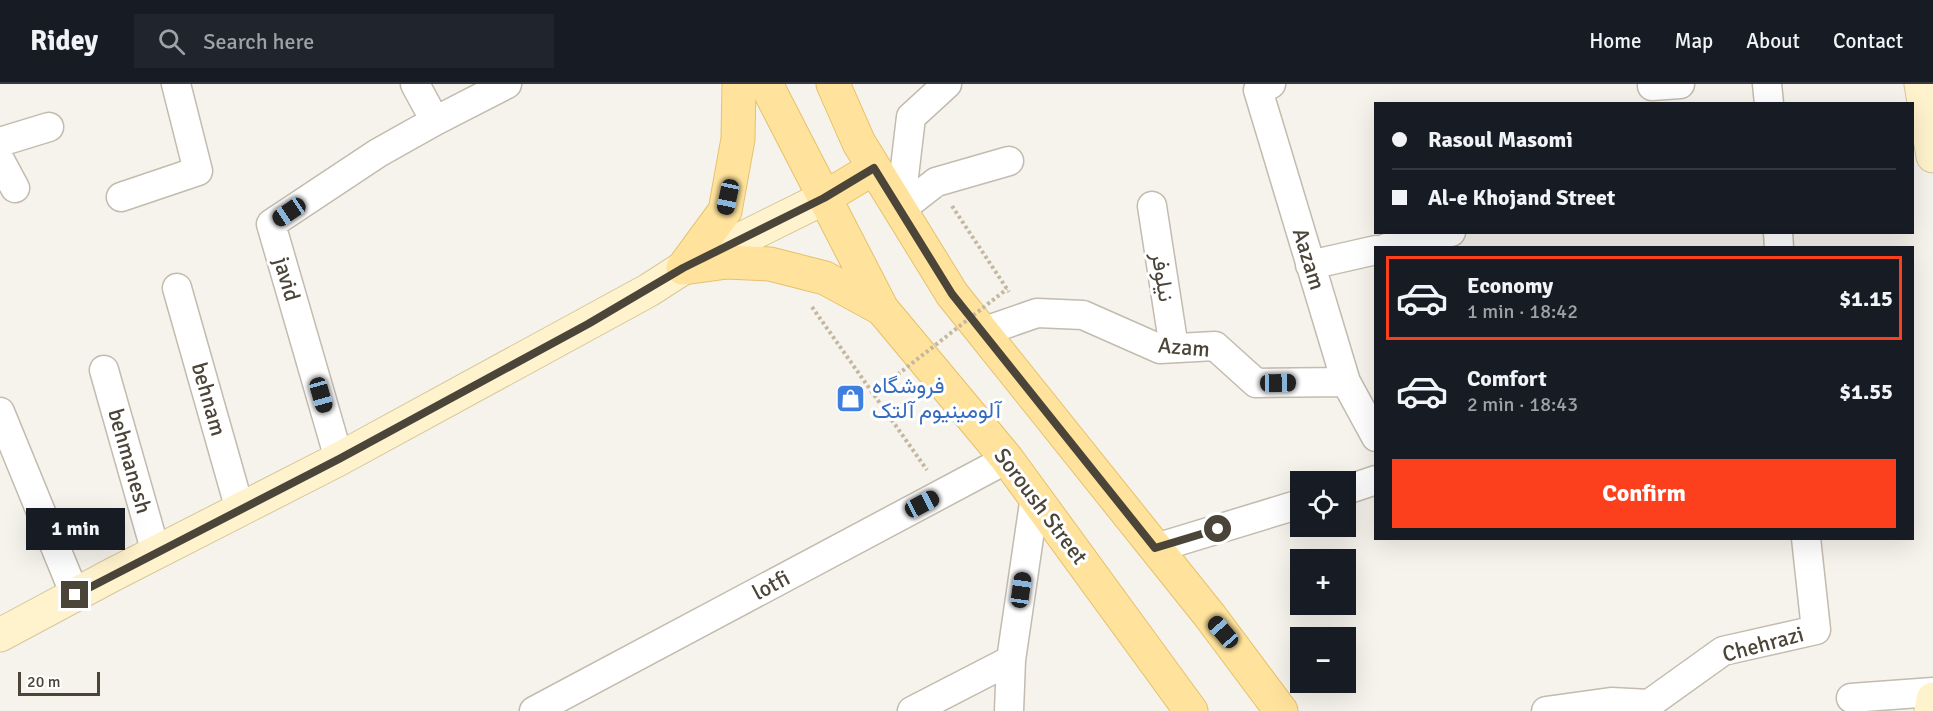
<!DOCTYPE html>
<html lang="en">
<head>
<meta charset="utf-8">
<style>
  body { margin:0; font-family:Signika,Vazirmatn,sans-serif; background:#20242c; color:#f1f3f6; height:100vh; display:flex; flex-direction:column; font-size:22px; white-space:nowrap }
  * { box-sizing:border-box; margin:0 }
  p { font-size:20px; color:#9ea1a6 }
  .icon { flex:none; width:33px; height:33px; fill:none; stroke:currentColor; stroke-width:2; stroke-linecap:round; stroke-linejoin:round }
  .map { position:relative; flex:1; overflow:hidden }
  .side { position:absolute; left:1374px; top:162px; width:540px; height:294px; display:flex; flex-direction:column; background:#171b24; border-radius:0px; box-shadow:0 6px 24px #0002 }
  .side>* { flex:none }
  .top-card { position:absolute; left:1374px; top:18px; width:540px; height:132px; border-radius:0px; box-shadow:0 6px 24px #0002; display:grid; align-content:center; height:132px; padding:0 18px; background:#171b24 }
  .tools { position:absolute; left:1290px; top:387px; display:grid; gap:12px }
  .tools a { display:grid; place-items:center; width:66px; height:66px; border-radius:0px; background:#171b24; box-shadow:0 6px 24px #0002; font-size:30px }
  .scale { position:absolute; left:18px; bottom:15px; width:82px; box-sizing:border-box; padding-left:6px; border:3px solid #4b4439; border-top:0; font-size:16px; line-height:21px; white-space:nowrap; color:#4b4439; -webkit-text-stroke:4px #fff; paint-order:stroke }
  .end { position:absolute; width:27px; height:27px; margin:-14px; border:8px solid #4b4439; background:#fff; box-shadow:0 0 0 3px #fff }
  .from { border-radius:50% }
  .bubble { position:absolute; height:42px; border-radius:0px; background:#171b24; box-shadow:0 6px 24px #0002; font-size:20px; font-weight:700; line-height:42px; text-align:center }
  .car { position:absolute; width:18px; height:36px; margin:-18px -9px; border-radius:8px; box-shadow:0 0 4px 2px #0007; background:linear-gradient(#222 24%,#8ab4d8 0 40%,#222 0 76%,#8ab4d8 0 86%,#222 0) }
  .top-card b { display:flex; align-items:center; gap:21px; height:57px; font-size:22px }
  .top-card b+b { border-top:2px solid #363941 }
  .top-card i { width:15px; height:15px; background:#f1f3f6 }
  ul { padding:10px 0 0; list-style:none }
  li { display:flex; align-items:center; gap:18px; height:84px; margin:0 12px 9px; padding:0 6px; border:3px solid transparent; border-radius:0px }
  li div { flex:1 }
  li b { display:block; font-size:22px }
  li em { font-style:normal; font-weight:700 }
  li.selected { border-color:#fc3f1d }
  li>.icon { width:54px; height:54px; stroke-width:1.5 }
  .button { display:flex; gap:12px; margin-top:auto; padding:12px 18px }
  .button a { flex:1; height:69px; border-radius:0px; background:#fc3f1d; color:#fff; font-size:24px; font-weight:700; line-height:69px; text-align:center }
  header { display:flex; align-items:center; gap:36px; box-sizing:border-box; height:84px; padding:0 30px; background:#171b24; border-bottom:2px solid #363941 }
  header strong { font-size:28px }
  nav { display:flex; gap:33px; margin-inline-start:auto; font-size:21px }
  .search { width:420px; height:54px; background:#20242c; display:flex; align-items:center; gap:15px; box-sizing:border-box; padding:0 21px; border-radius:0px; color:#9ea1a6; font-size:22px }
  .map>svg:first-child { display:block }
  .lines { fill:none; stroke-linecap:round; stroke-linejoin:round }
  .street-casing { stroke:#c2bbae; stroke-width:31 }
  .secondary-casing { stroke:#d6c79b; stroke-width:35 }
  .primary-casing { stroke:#e6c16a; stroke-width:35 }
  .path { stroke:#c4b79f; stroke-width:4; stroke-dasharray:3 3; stroke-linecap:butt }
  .street { stroke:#fff; stroke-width:28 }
  .secondary { stroke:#fff3cd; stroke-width:33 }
  .primary { stroke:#ffe39c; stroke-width:33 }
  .path-bridge { stroke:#c4b79f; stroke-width:4; stroke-dasharray:3 3; stroke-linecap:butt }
  .route { stroke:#4b4439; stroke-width:8 }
  .labels { text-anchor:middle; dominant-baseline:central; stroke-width:6; stroke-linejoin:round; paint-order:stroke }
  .street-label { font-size:22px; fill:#4b4439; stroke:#fff }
  .shop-label { font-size:22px; fill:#366cbe; stroke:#fff; text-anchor:start }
</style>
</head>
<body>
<header>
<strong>Ridey</strong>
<div class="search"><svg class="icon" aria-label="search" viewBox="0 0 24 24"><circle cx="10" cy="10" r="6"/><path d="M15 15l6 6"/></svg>Search here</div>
<nav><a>Home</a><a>Map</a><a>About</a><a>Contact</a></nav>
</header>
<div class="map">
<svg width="1933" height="627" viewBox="0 0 1933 627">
  <rect width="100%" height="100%" fill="#f6f3ec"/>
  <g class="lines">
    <defs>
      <path id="street" d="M415,0l20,37
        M1271,0l-13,6 10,33 78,259 30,55
        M1652,0v2l28,-2
        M1767,0l2,20
        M0,58l49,-15
        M0,76l15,28
        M121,113l77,-26 -22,-87
        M1152,122l22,142
        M900,126l11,-93 36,-33
        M900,126l36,-28 73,-21
        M1778,148l1,16
        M1386,164l65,-16
        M1310,181l66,-15
        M177,204l63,222
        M982,248l55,-19 46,2 77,34 55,-3 41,37 90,-1
        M104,286l52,183
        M0,328l75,183
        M339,375l-68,-235 107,-71 57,-32 72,-37
        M1346,406l30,-10
        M1156,464l144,-44
        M1851,614l82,-6
        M534,627l473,-252
        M912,627l99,-51
        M1009,627l2,-51 24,-164
        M1546,627l65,-9 38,2 74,-53 93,-21 -10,-92"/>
      <path id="secondary" d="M1921,0l12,72
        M0,551l112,-60 227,-116 310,-169 34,-22 141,-70
        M1931,627l2,-12"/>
      <path id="primary" d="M766,0l116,225 125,150 184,252
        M833,0l26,59 93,151 258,322 71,95
        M824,114l50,-30
        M683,184l44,-6 43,2 55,14 57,31
        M683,184l42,-57 13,-72 1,-55"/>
    </defs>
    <use href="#street" class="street-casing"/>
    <use href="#secondary" class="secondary-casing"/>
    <use href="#primary" class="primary-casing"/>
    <path class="path" d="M952,122l57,86
      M812,223l115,163"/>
    <use href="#street" class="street"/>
    <use href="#secondary" class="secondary"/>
    <use href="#primary" class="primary"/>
    <path class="path-bridge" d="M874,309l133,-104"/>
  </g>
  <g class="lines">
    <path class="route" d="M75,511l264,-136 249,-135 95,-56 141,-70 50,-30 78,126 203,254 63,-19"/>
  </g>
  <defs>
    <symbol id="shop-square" viewBox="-11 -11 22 22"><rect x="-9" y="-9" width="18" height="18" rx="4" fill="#3f7fe0" stroke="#fff"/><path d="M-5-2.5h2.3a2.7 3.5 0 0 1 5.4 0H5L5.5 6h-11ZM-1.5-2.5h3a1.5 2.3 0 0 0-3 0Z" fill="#fff"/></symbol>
  </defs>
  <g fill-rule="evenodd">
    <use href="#shop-square" x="834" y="298" width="33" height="33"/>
  </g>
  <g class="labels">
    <g class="street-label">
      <text transform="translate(1309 175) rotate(73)">Aazam</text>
      <text transform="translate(1163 193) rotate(81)">نیلوفر</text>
      <text transform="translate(287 195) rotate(74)">javid</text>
      <text transform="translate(1184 263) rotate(5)">Azam</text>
      <text transform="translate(209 315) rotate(74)">behnam</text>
      <text transform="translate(130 377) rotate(74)">behmanesh</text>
      <text transform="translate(1041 422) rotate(53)">Soroush Street</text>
      <text transform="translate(771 501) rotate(-28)">lotfi</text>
      <text transform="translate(1763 560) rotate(-15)">Chehrazi</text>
    </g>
    <g class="shop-label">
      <text x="872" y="301">فروشگاه<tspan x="872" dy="25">آلومینیوم آلتک</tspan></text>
    </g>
  </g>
</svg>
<div class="tools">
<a><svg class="icon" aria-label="locate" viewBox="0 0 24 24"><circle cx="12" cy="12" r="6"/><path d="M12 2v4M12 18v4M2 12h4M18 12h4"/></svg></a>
<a>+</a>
<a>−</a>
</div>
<div class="scale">20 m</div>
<i class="end from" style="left:1218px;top:445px"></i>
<i class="end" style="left:75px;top:511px"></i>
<div class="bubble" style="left:26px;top:424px;width:99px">1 min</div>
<i class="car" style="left:728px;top:113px;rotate:192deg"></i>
<i class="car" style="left:289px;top:128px;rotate:236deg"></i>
<i class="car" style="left:1278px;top:299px;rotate:89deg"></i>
<i class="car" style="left:321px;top:311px;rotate:164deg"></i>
<i class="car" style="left:922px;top:420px;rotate:62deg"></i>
<i class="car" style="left:1021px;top:506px;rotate:8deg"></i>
<i class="car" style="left:1223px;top:548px;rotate:319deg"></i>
<div class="top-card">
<b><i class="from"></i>Rasoul Masomi</b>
<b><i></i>Al-e Khojand Street</b>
</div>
<section class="side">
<ul>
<li class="selected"><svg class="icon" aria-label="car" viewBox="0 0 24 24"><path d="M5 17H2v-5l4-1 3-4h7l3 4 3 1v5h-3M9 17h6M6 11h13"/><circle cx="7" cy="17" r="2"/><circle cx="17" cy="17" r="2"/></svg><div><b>Economy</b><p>1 min · 18:42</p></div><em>$1.15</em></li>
<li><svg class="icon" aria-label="car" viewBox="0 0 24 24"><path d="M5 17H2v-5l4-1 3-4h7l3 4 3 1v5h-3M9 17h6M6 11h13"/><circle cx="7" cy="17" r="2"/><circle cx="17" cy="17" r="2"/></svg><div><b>Comfort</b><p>2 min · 18:43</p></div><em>$1.55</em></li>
</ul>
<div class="button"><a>Confirm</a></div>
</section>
</div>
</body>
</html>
